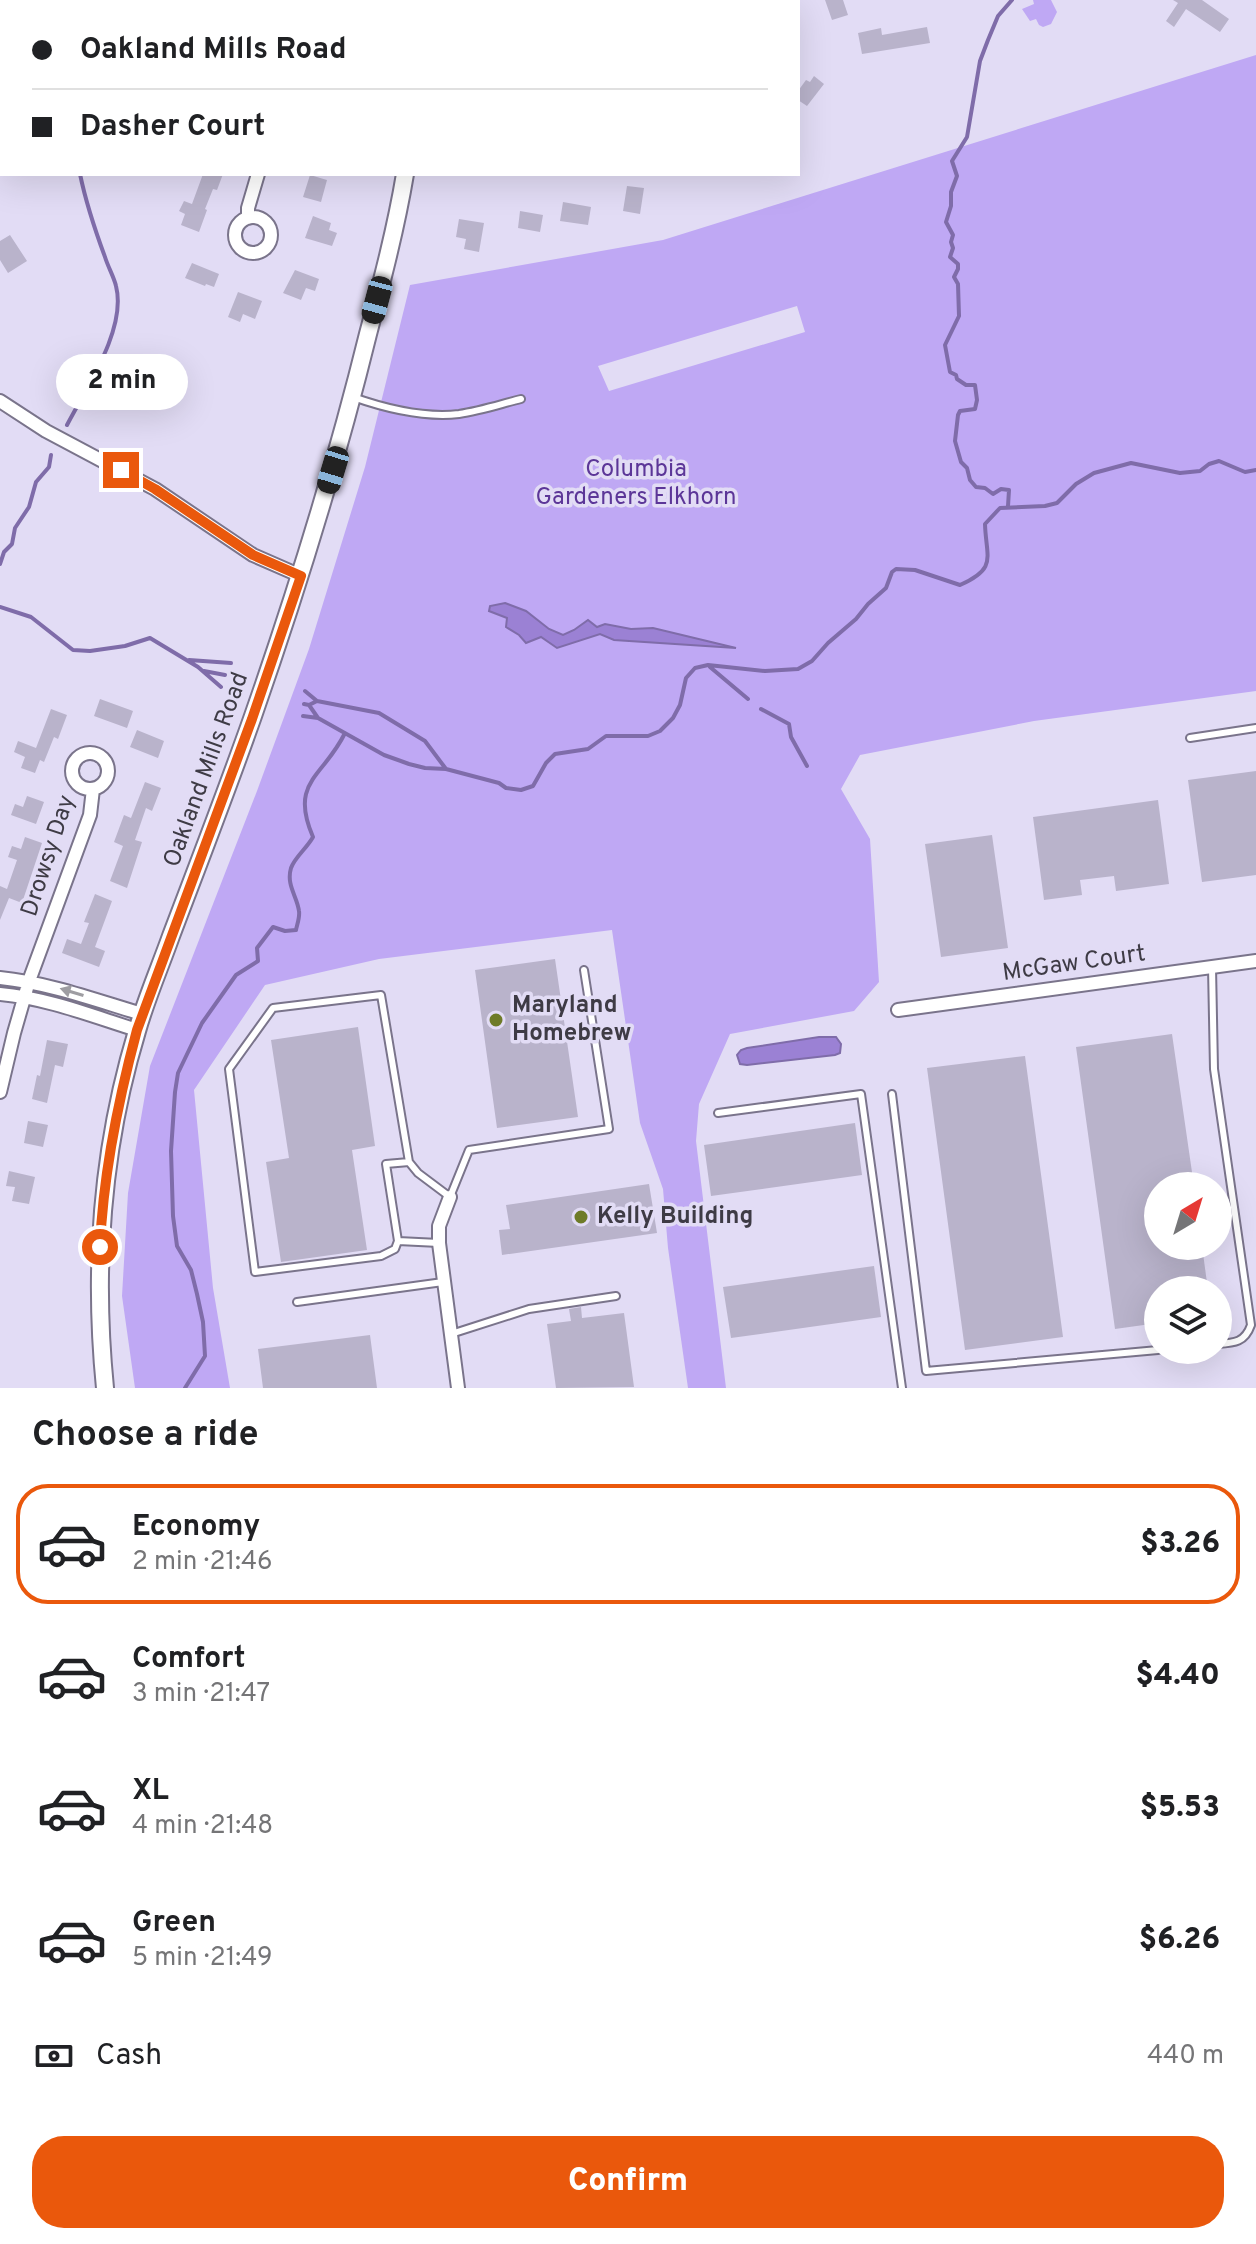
<!DOCTYPE html>
<html lang="en">
<head>
<meta charset="utf-8">
<style>
  body { margin:0; font-family:Overpass,sans-serif; background:#f2f2f2; color:#202124; height:100vh; display:flex; flex-direction:column; font-size:30px; white-space:nowrap }
  * { box-sizing:border-box; margin:0 }
  p { font-size:26px; color:#757577 }
  .icon { flex:none; width:44px; height:44px; fill:none; stroke:currentColor; stroke-width:2; stroke-linecap:round; stroke-linejoin:round }
  .map { position:relative; height:1388px; overflow:hidden }
  .details { display:flex; flex-direction:column; background:#fff; flex:1 }
  .details>* { flex:none }
  .hud { position:absolute; left:0px; top:0px; width:800px; height:176px; box-shadow:0 8px 32px #0002; display:grid; align-content:center; height:176px; padding:0 32px; background:#fff }
  .needle { width:52px; rotate:38deg }
  .buttons { position:absolute; left:1144px; top:1172px; display:grid; gap:16px }
  .buttons a { display:grid; place-items:center; width:88px; height:88px; border-radius:50%; background:#fff; box-shadow:0 8px 32px #0002; font-size:40px }
  .end { position:absolute; width:36px; height:36px; margin:-18px; border:10px solid #ea580c; background:#fff; box-shadow:0 0 0 4px #fff }
  .from { border-radius:50% }
  .bubble { position:absolute; height:56px; border-radius:28px; background:#fff; box-shadow:0 8px 32px #0002; font-size:26px; font-weight:800; line-height:56px; text-align:center }
  .car { position:absolute; width:24px; height:48px; margin:-24px -12px; border-radius:10px; box-shadow:0 0 6px 2px #0007; background:linear-gradient(#222 24%,#8ab4d8 0 40%,#222 0 76%,#8ab4d8 0 86%,#222 0) }
  .hud b { display:flex; align-items:center; gap:28px; height:76px; font-size:30px }
  .hud b+b { border-top:2px solid #e0e0e0 }
  .hud i { width:20px; height:20px; background:#202124 }
  ul { padding:0; list-style:none }
  li { display:flex; align-items:center; gap:24px; height:120px; margin:0 16px 12px; padding:0 16px; border:4px solid transparent; border-radius:32px }
  li div { flex:1 }
  li b { display:block; font-size:30px }
  li em { font-style:normal; font-weight:800 }
  li.current { border-color:#ea580c }
  li>.icon { width:72px; height:72px; stroke-width:1.5 }
  h2 { padding:0 32px; font-size:36px; line-height:96px }
  .pay { display:flex; align-items:center; gap:20px; height:88px; padding:0 32px; font-size:30px }
  .pay p { margin-inline-start:auto }
  .action { display:flex; gap:16px; margin-top:auto; padding:16px 32px }
  .action a { flex:1; height:92px; border-radius:32px; background:#ea580c; color:#fff; font-size:32px; font-weight:800; line-height:92px; text-align:center }
  .map>svg:first-child { display:block }
  .green { fill:#bfa8f4; fill-rule:evenodd }
  .water { fill:#9b81d4; stroke:#7f6ca9; stroke-width:2 }
  .lines { fill:none; stroke-linecap:round; stroke-linejoin:round }
  .stream { stroke:#7f6ca9; stroke-width:4 }
  .building { fill:#b9b3cb }
  .lane-casing { stroke:#7a748b; stroke-width:10 }
  .street-casing { stroke:#7a748b; stroke-width:16 }
  .secondary-casing { stroke:#7a748b; stroke-width:20 }
  .lane { stroke:#fff; stroke-width:6 }
  .street { stroke:#fff; stroke-width:12 }
  .secondary { stroke:#fff; stroke-width:16 }
  .oneway { fill:#9e9da2 }
  .route { stroke:#ea580c; stroke-width:10 }
  .poi-dot { fill:#6e7b28; stroke:#e2dcf5; stroke-width:3 }
  .labels { text-anchor:middle; dominant-baseline:central; stroke-width:7; stroke-linejoin:round; paint-order:stroke }
  .park-label { font-size:24px; fill:#5c3698; stroke:#e2dcf5 }
  .street-label { font-size:24px; fill:#3e3b45; stroke:#e2dcf5 }
  .poi-label { font-size:24px; font-weight:bold; fill:#3e3b45; stroke:#e2dcf5; text-anchor:start }
</style>
</head>
<body>
<div class="map">
<svg width="1256" height="1388" viewBox="0 0 1256 1388">
  <rect width="100%" height="100%" fill="#e2dcf5"/>
  <path class="green" d="M1033,0h18l6,12 -6,12 -8,3 -4,-2 -3,-6 -6,2 -8,-12 12,-5z
    M1256,55v636l-222,30 -174,34 -19,34 29,50 9,143 -25,29 -124,23 -31,70 -3,37 30,247h-38l-20,-140 -5,-59 -23,-66 -28,-193 -233,29 -114,26 -71,105 19,198 17,100h-95l-13,-92 6,-103 22,-127 107,-275 52,-142 56,-182 45,-182 253,-45zM797,306l8,26 -196,59 -11,-25z"/>
  <path class="water" d="M505,603l21,8 23,18 14,6 11,-5 14,-10 9,7 8,-3 26,5 22,-1 83,20 -122,-8 -14,-6 -43,14 -16,-11 -15,6 -7,-8 -13,-8 1,-9 -18,-7 1,-5z
    M819,1037h17l5,7 -1,9 -5,2 -88,10 -7,-1 -3,-9 4,-5 6,-2z"/>
  <g class="lines">
    <path class="stream" d="M67,425c19,-37 60,-96 49,-139 -2,-9 -8,-19 -11,-29 -10,-27 -19,-54 -25,-83
      M1008,506l1,-16 -8,-1 -8,5 -8,-6 -9,-1 -6,-7 -3,-12 -6,-6 -6,-21 3,-26 2,-4 15,-2 2,-9 -2,-15h-9l-9,-6 -1,-4 -6,-3 -5,-27 14,-29 -1,-32 -4,-7 4,-8v-5l-8,-7 3,-9 -2,-6 2,-7 -7,-13 5,-16v-14l6,-16 -5,-15 15,-24 13,-76 8,-21 10,-24 14,-16
      M0,564l4,-12 8,-8 3,-16 14,-21 7,-25 13,-15 2,-12
      M0,607l31,10 42,33 17,1 35,-5 25,-8 48,29 23,20
      M189,660l42,3
      M710,667l38,32
      M204,671l21,4
      M305,691l12,10 -8,4
      M317,701l62,12 46,28 21,28
      M304,704l5,1 9,13
      M761,709l28,15 2,13 16,29
      M303,716l15,2 66,37 25,9 16,4 21,1 53,14 7,5 15,2 12,-4 13,-23 9,-9 33,-5 18,-13h42l12,-5 13,-13 7,-13 6,-27 9,-10 13,-3 57,6 33,-2 14,-8 16,-18 28,-24 12,-15 18,-16 6,-16 4,-3 19,1 45,15c38,-17 26,-27 25,-61l15,-16 45,-2 12,-3 19,-19 18,-11 37,-10 49,10 20,-2 9,-7 10,-3 26,11 11,-2
      M185,1388l20,-32 -2,-34 -6,-28 -6,-24 -14,-24 -4,-30 -2,-65 4,-59 3,-19 24,-50 34,-48 22,-14 -1,-13 16,-21 12,4 11,-1c1,-5 4,-13 3,-19 -2,-15 -13,-26 -8,-43 4,-11 16,-20 22,-31 -24,-56 10,-59 32,-104"/>
  </g>
  <path class="building" d="M825,0h18l5,15 -16,5z
    M1173,0h29l27,19 -9,13 -34,-23 -12,18 -8,-6 12,-18z
    M927,27l3,16 -68,11 -4,-21 23,-5 1,7z
    M814,76l10,8 -17,22 -9,-6v-9l8,-11 4,2z
    M203,174h20l-6,16 -4,-1 -8,20 2,1 -8,22 -18,-7 4,-11 -6,-3 5,-10 8,3z
    M310,175l17,5 -6,22 -18,-5z
    M627,186l17,2 -4,26 -17,-3z
    M563,202l28,5 -3,18 -28,-4z
    M520,211l23,4 -3,17 -22,-4z
    M313,216l18,7 -2,7 8,3 -5,13 -27,-8z
    M459,219l25,4 -5,29 -15,-3 2,-10 -10,-2z
    M10,235l17,26 -19,12 -8,-13v-19z
    M192,263l27,11 -5,13 -8,-3 -1,2 -20,-8z
    M295,270l24,9 -4,12 -9,-3 -5,12 -18,-7z
    M238,292l24,9 -7,18 -12,-5 -3,8 -12,-5z
    M100,699l33,12 -6,17 -33,-12z
    M51,709l16,6 -9,24 -4,-2 -10,25 -4,-2 -5,13 -14,-5 4,-11 -11,-5 4,-11 18,7z
    M137,730l27,11 -6,17 -28,-11z
    M1256,771v104l-54,7 -14,-102z
    M145,782l16,6 -9,23 -6,-3 -11,32 7,2 -15,46 -17,-7 13,-35 -9,-4 10,-27 7,3z
    M27,796l17,6 -8,22 -25,-9 4,-11 8,3z
    M1158,800l11,84 -53,7 -2,-15 -34,4 2,15 -38,5 -11,-83z
    M992,835l16,113 -67,9 -16,-113z
    M25,837l17,6 -20,60 -13,-5 -9,22v-34l7,3 10,-29 -9,-3 4,-11 9,3z
    M95,894l17,7 -17,46 10,4 -6,16 -37,-14 5,-14 14,5 8,-21 -5,-1z
    M555,959l23,158 -81,11 -22,-158z
    M358,1027l17,119 -23,4 15,100 -86,12 -15,-100 23,-4 -18,-118z
    M1172,1034l22,152h-36v60h44l6,44h-50v33l-43,6 -39,-282z
    M47,1040l21,4 -5,23 -8,-2 -8,38 -15,-4 5,-24 3,1z
    M1025,1056l38,281 -98,13 -38,-282z
    M28,1121l20,4 -5,22 -19,-4z
    M855,1123l7,52 -151,21 -7,-51z
    M9,1171l26,6 -6,27 -17,-3 3,-14 -9,-1z
    M649,1184l8,49 -155,22 -3,-25 11,-1 -4,-24z
    M874,1266l7,51 -150,21 -8,-51z
    M581,1307l1,11 42,-5 10,74 -78,1 -9,-64 24,-3 -2,-12z
    M370,1335l7,53h-114l-5,-39z"/>
  <g class="lines">
    <defs>
      <path id="lane" d="M353,397c34,12 70,21 106,17 21,-3 42,-10 62,-15
        M1190,738l66,-10
        M1212,967l2,102 37,256c-6,17 -16,18 -33,19
        M381,995l28,167 -23,2 12,77 -3,8 -14,7 -126,16 -26,-203 44,-61z
        M892,1094l34,277 232,-21
        M718,1113l143,-19 41,294
        M409,1162l9,11 32,24 19,-47 140,-21 -25,-159
        M398,1241l41,2
        M297,1302l146,-20
        M451,1334l78,-25 87,-13"/>
      <path id="street" d="M665,0l1,2
        M292,2v-2
        M235 235a18 18 0 1 1 36 0a18 18 0 1 1-36 0Z
        M248,218v-10l10,-34
        M0,401l46,30 109,58 98,66 48,21
        M72 771a18 18 0 1 1 36 0a18 18 0 1 1-36 0Z
        M0,978c49,5 95,22 142,36
        M0,994c47,4 92,22 137,36
        M898,1010l358,-49
        M0,1092l14,-59 15,-52 61,-166 3,-26
        M450,1197l-11,29v17l19,145"/>
      <path id="secondary" d="M433,2v-2
        M105,1388c-12,-120 -3,-241 32,-357 9,-32 23,-64 34,-95 28,-74 56,-146 82,-220 44,-126 83,-252 115,-382 14,-53 28,-106 37,-160"/>
    </defs>
    <use href="#lane" class="lane-casing"/>
    <use href="#street" class="street-casing"/>
    <use href="#secondary" class="secondary-casing"/>
    <use href="#lane" class="lane"/>
    <use href="#street" class="street"/>
    <use href="#secondary" class="secondary"/>
  </g>
  <defs><path id="oneway-solid" d="M-6-.8H1V-3.2L6.5 0L1 3.2V.8H-6Z" transform="scale(2)"/></defs>
  <use class="oneway" href="#oneway-solid" transform="translate(72 992) rotate(-163)"/>
  <g class="lines">
    <path class="route" d="M100,1247c3,-73 18,-146 37,-217l115,-311 49,-143 -48,-21 -98,-66 -34,-19"/>
  </g>
  <g class="poi-dot">
    <circle cx="496" cy="1020" r="8"/>
    <circle cx="581" cy="1217" r="8"/>
  </g>
  <g class="labels">
    <g class="park-label">
      <text x="636" y="470">Columbia<tspan x="636" dy="28">Gardeners Elkhorn</tspan></text>
    </g>
    <g class="street-label">
      <text transform="translate(207 770) rotate(-70)">Oakland Mills Road</text>
      <text transform="translate(49 856) rotate(-72)">Drowsy Day</text>
      <text transform="translate(1074 964) rotate(-8)">McGaw Court</text>
    </g>
    <g class="poi-label">
      <text x="512" y="1006">Maryland<tspan x="512" dy="28">Homebrew</tspan></text>
      <text x="597" y="1217">Kelly Building</text>
    </g>
  </g>
</svg>
<div class="buttons">
<a><svg class="needle" viewBox="-14 -14 28 28"><path d="M0-13l5 13h-10z" fill="#e53935"/><path d="M0 13l5-13h-10z" fill="#757577"/></svg></a>
<a><svg class="icon" aria-label="layers" viewBox="0 0 24 24"><path d="M12 4l9 5-9 5-9-5zM3 14l9 5 9-5"/></svg></a>
</div>
<i class="end from" style="left:100px;top:1247px"></i>
<i class="end" style="left:121px;top:470px"></i>
<div class="bubble" style="left:56px;top:354px;width:132px">2 min</div>
<i class="car" style="left:377px;top:300px;rotate:195deg"></i>
<i class="car" style="left:333px;top:470px;rotate:197deg"></i>
<div class="hud">
<b><i class="from"></i>Oakland Mills Road</b>
<b><i></i>Dasher Court</b>
</div>
</div>
<section class="details">
<h2>Choose a ride</h2>
<ul>
<li class="current"><svg class="icon" aria-label="car" viewBox="0 0 24 24"><path d="M5 17H2v-5l4-1 3-4h7l3 4 3 1v5h-3M9 17h6M6 11h13"/><circle cx="7" cy="17" r="2"/><circle cx="17" cy="17" r="2"/></svg><div><b>Economy</b><p>2 min · 21:46</p></div><em>$3.26</em></li>
<li><svg class="icon" aria-label="car" viewBox="0 0 24 24"><path d="M5 17H2v-5l4-1 3-4h7l3 4 3 1v5h-3M9 17h6M6 11h13"/><circle cx="7" cy="17" r="2"/><circle cx="17" cy="17" r="2"/></svg><div><b>Comfort</b><p>3 min · 21:47</p></div><em>$4.40</em></li>
<li><svg class="icon" aria-label="car" viewBox="0 0 24 24"><path d="M5 17H2v-5l4-1 3-4h7l3 4 3 1v5h-3M9 17h6M6 11h13"/><circle cx="7" cy="17" r="2"/><circle cx="17" cy="17" r="2"/></svg><div><b>XL</b><p>4 min · 21:48</p></div><em>$5.53</em></li>
<li><svg class="icon" aria-label="car" viewBox="0 0 24 24"><path d="M5 17H2v-5l4-1 3-4h7l3 4 3 1v5h-3M9 17h6M6 11h13"/><circle cx="7" cy="17" r="2"/><circle cx="17" cy="17" r="2"/></svg><div><b>Green</b><p>5 min · 21:49</p></div><em>$6.26</em></li>
</ul>
<div class="pay"><svg class="icon" aria-label="cash" viewBox="0 0 24 24"><path d="M3 7h18v10H3z"/><circle cx="12" cy="12" r="2"/></svg>Cash<p>440 m</p></div>
<div class="action"><a>Confirm</a></div>
</section>
</body>
</html>
